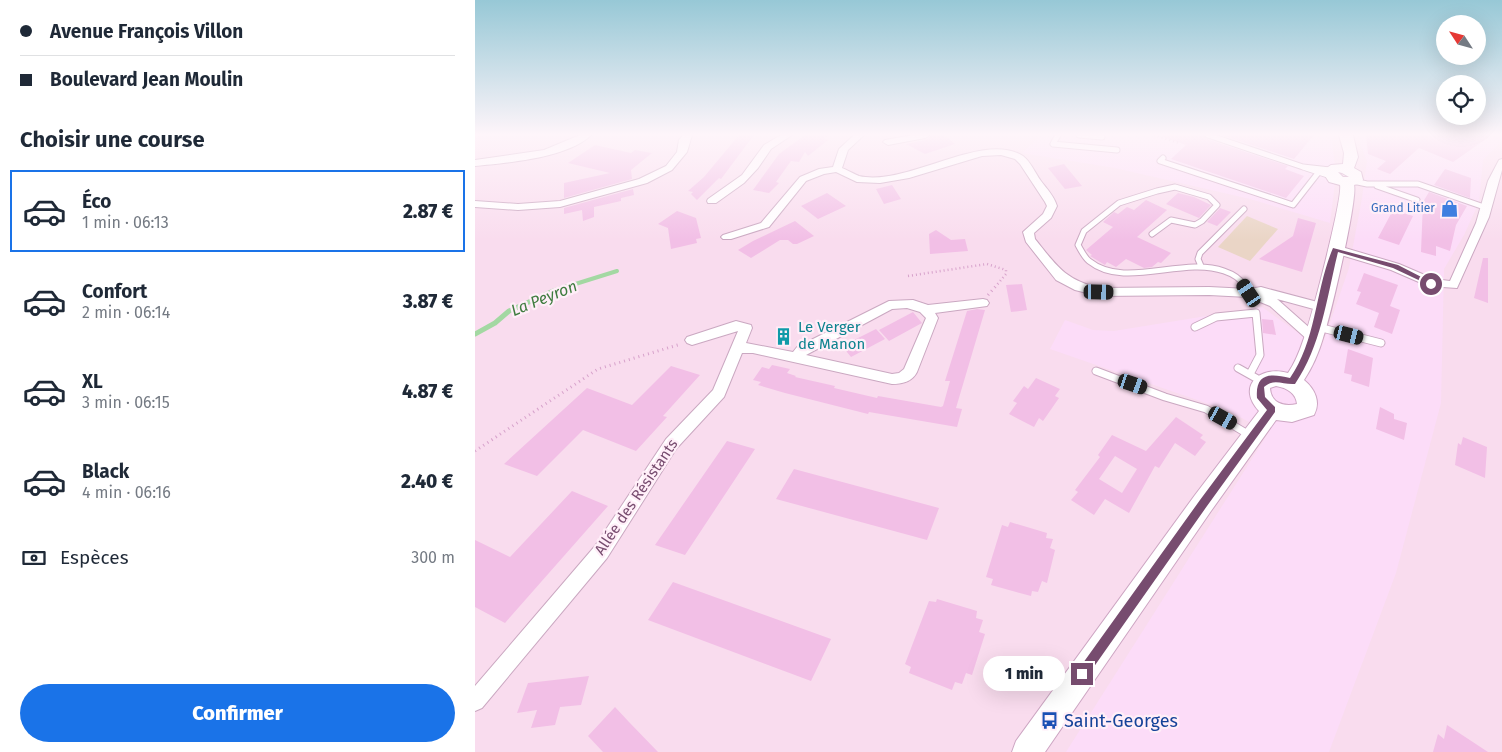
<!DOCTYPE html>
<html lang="fr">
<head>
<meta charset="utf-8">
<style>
  body { margin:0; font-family:"Fira Sans",sans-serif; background:#f2f2f3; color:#1f2937; height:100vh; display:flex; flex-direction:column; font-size:19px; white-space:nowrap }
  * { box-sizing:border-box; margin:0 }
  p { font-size:16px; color:#747a83 }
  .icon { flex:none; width:28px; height:28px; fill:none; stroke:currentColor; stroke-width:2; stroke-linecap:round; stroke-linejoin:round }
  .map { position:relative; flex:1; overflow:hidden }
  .details { display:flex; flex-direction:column; background:#fff; width:475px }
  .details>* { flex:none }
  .banner { display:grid; align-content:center; height:110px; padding:0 20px; background:#fff }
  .needle { width:32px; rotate:306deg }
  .controls { position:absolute; left:961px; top:15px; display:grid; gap:10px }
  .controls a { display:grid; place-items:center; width:50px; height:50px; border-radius:50%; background:#fff; box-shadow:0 5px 20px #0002; font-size:25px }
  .end { position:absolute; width:22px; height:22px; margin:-11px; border:6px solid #774c6f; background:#fff; box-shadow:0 0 0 2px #fff }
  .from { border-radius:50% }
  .bubble { position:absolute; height:35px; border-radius:18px; background:#fff; box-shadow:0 5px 20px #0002; font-size:16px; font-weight:800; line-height:35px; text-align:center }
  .car { position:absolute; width:15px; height:30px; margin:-15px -8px; border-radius:6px; box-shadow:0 0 4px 1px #0007; background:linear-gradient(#222 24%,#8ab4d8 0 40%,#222 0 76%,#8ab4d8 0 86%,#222 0) }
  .banner b { display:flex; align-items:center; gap:18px; height:48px; font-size:19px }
  .banner b+b { border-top:1px solid #e0e1e3 }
  .banner i { width:12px; height:12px; background:#1f2937 }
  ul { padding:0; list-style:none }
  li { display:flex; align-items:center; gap:15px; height:82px; margin:0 10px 8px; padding:0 10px; border:2px solid transparent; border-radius:0px }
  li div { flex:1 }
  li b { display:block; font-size:19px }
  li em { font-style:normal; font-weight:800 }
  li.current { border-color:#1a73e8 }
  li>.icon { width:45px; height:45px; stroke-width:1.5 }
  h2 { padding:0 20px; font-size:22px; line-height:60px }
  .pay { display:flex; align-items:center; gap:12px; height:55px; padding:0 20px; font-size:19px }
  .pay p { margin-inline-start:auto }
  .button { display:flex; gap:10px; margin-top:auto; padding:10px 20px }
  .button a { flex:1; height:58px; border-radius:30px; background:#1a73e8; color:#fff; font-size:20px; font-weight:800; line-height:58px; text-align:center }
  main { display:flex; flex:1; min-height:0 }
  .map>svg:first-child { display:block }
  .residential { fill:#f9dcee }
  .commercial { fill:#fcdcf8 }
  .green { fill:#ead5c6 }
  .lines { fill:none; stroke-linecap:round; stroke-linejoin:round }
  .stream-far1 { stroke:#a3d8a2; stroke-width:4 }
  .stream { stroke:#a3d8a2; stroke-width:5 }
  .building { fill:#f2bfe6; fill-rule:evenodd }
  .lane-far1-casing { stroke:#caa8c1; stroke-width:7 }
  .lane-casing { stroke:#caa8c1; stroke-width:9 }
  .street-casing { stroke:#caa8c1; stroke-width:2 }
  .secondary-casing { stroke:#cda6c3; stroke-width:2 }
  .path-far1 { stroke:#d7a2cb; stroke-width:2.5; stroke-dasharray:1 3; stroke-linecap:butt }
  .path { stroke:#d7a2cb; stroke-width:3; stroke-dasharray:1 4; stroke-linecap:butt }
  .lane-far1 { stroke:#fff; stroke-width:5 }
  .lane { stroke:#fff; stroke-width:7 }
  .street { fill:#fff; fill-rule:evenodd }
  .secondary { fill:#fff; fill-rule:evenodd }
  .route { fill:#774c6f }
  .labels { text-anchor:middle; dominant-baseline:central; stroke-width:4.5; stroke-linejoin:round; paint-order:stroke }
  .far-shop-label { font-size:12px; fill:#366cbe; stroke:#ffeef8; text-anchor:end }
  .culture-label { font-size:15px; fill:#0d838f; stroke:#ffeef8; text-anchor:start }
  .street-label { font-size:15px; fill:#774c6f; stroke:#ffeef8 }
  .water-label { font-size:16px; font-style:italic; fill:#3f7c3f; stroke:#ffeef8 }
  .near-transit-label { font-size:18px; fill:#164399; stroke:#ffeef8; text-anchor:start }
</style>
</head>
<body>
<main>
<section class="details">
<div class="banner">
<b><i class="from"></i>Avenue François Villon</b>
<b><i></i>Boulevard Jean Moulin</b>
</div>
<h2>Choisir une course</h2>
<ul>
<li class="current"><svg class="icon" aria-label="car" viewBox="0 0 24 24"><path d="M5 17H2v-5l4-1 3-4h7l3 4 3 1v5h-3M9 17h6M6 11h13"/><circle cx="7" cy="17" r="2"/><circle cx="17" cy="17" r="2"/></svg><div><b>Éco</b><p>1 min · 06:13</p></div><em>2.87 €</em></li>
<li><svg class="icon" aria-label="car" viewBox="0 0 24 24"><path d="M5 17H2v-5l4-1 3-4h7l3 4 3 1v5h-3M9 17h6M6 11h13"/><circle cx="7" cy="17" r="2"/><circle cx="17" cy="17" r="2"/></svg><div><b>Confort</b><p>2 min · 06:14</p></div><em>3.87 €</em></li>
<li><svg class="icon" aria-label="car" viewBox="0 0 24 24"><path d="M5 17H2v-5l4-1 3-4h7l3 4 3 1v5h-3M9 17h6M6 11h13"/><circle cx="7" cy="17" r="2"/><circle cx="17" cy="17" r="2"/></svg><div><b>XL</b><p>3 min · 06:15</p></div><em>4.87 €</em></li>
<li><svg class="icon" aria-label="car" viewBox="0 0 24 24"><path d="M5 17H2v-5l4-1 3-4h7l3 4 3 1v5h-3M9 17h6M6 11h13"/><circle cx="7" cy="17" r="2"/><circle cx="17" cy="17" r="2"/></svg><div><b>Black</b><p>4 min · 06:16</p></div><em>2.40 €</em></li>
</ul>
<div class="pay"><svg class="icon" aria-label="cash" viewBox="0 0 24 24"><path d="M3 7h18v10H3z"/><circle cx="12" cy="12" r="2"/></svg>Espèces<p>300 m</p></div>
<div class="button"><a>Confirmer</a></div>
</section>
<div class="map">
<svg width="1027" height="752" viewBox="0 0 1027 752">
  <rect width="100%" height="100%" fill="#fce8f3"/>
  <path class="residential" d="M0,135h1027v617h-1027z"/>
  <path class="commercial" d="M567,135h289l5,40 -6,48 -80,-24 -135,-31 -93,-15z
    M882,135h145v6l-19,19 -4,42 -15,33 -20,34 -3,134 -45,170 -67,179h-263l203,-320 -43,-22 -176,-61 15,-29 28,10 21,1 148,-24 59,42 28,-81 13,-70 5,-37z"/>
  <path class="green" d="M772,216l31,13 -28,32 -32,-14z"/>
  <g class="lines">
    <path class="stream-far1" d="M94,286l48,-15"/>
    <path class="stream" d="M0,334l20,-11 14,-12 42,-19 22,-7"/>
  </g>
  <path class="building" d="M264,135h15l-33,44 -2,-1 -22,22 -6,-6 2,-2 -5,-1 16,-14z
    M330,135h24l-5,4 4,1 -20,16 -3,-4 -6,10 -8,-1 -15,21 3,1 -10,10 -16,-3 26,-36z
    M457,135h12l11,9 -30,10 -19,-10 19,-4z
    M688,135h41l3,4 81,27 -3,3 19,7 -18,22 -115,-39 15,-14 -23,-8z
    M746,135h93l-20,24z
    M891,135h126l-39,27 -34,-14 -29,26 -13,-5 9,-8 -18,-7z
    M120,145l36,8 4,-3 17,3 -21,17 1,9 -68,19v-15l46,-10 -42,-10z
    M589,164l18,22 -17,3 -17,-21z
    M970,169l26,9 -1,20 -36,-13z
    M417,185l9,14 -17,5 -8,-15z
    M158,189l1,6 -13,3v3l-27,6v10l-11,4 -1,-11 -18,4v-6z
    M954,192l38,14 -11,19 -6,26 -14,-5v10l-15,-4 2,-50z
    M352,193l19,13 -28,13 -17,-13z
    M703,193l16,4 17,8 -12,13 -33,-14z
    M671,200l21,10 -30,27 34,16 -10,10 -3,-1 -6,5 -8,1 -18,-9 -10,8 -9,-5 -2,3 -15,-9 2,-1 -6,-5 27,-23 -10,-5 11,-10 4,2 9,-7 7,3z
    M745,208l11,4 -14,14 -10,-4z
    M918,210l20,6 -14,29 -21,-7z
    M202,211l19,7 5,20 -5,1 1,4 -26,6 -3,-21 -10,-4z
    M823,218l18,5 -14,49 -43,-13 34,-23z
    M320,221l19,15 -17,8h-4l-5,-4h-8l-29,18 -13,-8 15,-9z
    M461,230l15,10 14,-1 3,12 -38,3 -1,-20z
    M1008,258h5v45l-14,-5z
    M889,273l34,12 -8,21 10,4 -8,24 -18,-7 5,-14 -23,-9 5,-12 -4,-1z
    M547,284l5,26 -16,2 -5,-27z
    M502,309l8,1 -29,98 6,1 -5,18 -88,-15 -1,2 -83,-21 -27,-8 3,-3 -8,-2 9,-13 7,2 3,-4 18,4 -3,4 9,3 -1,1 40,9 -1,2 43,10 1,-2 63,11 2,-1 7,-25h-5l22,-70z
    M438,312l9,11 -33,18 -10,-11z
    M787,319l11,1 3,15 -13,-2z
    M401,329l9,10 -34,18 -9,-11z
    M873,349l25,9 -4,29 -18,-6 1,-6 -8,-2z
    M196,366l29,9 -37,41 4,1 -31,34 -53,-21 -46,46 -33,-12 83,-76 45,17z
    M561,378l24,11 -5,7 4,2 -16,23 -4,-3 -5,9 -25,-13 8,-11 -4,-2 11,-15 4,3z
    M905,407l14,7v5l13,4 -3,17 -28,-11z
    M701,417l27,18 -3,3 6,4 -11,14 -20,-13 -16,25 -4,-2 -26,47 -24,-14 -11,16 -23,-15 7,-8 -3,-2 25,-33 -2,-2 14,-20 34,16zM640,456l22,13 -15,24 -23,-14z
    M988,437l24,10 -2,31 -30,-13 3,-22 3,2z
    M252,441l28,8 -70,106 -30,-10z
    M319,469l145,39 -12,32 -151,-41z
    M97,491l36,15 -103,117 -30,-16v-67l35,17z
    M535,522l37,11 -1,5 7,1 -3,9 5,2 -8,33 -5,-2 -4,11 -6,-1 -1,5 -40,-11 2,-6 -7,-2 16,-52 6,2z
    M198,582l158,57 -20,42 -163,-61z
    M462,599l40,12 -1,7 7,2 -4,12 6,2 -13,41 -6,-2 -4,11 -7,-2 -3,8 -43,-17 2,-6 -6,-3 24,-63 7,1z
    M114,676l-8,29 -21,2 -5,18 -24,3 6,-18 -20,3 11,-30z
    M140,707l14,15 29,30h-55l-15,-16z
    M972,725l41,27h-55l5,-18 6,5z"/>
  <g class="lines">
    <defs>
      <path id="lane-far1" d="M583,135l-5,9 64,6
        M604,135l23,2
        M733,135l95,32
        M688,158l-3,3 133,44 25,-32
        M855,170l-27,-3 28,9
        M878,181l14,3h51l69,24
        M902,186l40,14
        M677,234l19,-14 24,5 7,-4 15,-16 -8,-8 -34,-10 -18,4 -38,12 -35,28 -6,14c3,5 6,12 11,16 36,29 93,-5 135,10 9,3 16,7 21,15
        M726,266l-3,-7 2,-6 44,-44"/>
      <path id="lane" d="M770,285l4,8
        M720,327l21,-10 40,-4 4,42 -10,19
        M843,327l63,16
        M763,368l25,14
        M621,371l69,26 41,12 45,27"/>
      <path id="street" d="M105,135h11c-23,23 -85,28 -116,31v-6l69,-10z
        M208,135h9l-5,17 -15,18 -25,13 -87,24 -42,3 -43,-3v-6l43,3 42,-3 79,-22 27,-13 11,-14 2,-12z
        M306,135h11l-21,14 -13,19 -14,15 -28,20h-8l-1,-2 1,-2 34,-24 22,-30z
        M379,135h10l-16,15 -6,18c5,2 12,6 17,8 48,11 124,-46 164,-20 8,6 12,17 18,25 6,8 13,15 16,25l-6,12 -17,15 1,6c22,27 29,40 64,49l110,-1 40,2 12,-2 64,17 2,3 -6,4 -44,-12 44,39 -2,3h-10l-39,-35 -22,-9 -39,-2 -110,1 -24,-6 -19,-10 -30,-38 -3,-10 20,-18 4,-8 -2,-4 -25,-38 -5,-5 -14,-4 -19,1 -73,22 -29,5 -23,-1 -21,-10 -12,2 -18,7 -37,46 -38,12h-8l-2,-2 2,-2 38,-12 39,-46 19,-8 14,-2 6,-18z
        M438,135h17l-5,3 -37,7 -5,-3 2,-2z
        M1027,159v11l-13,47 -32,71 -29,-2 -37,-16 -60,-18 -2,-3 6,-4 64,19 35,15 16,2 26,-58 12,-42 11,-21z
        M508,299l4,1 2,3 -2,3 -52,7 3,5 -21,54c-5,10 -15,12 -25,12l-139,-31h-11l-18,44 -48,52 -69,109 -125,150 -7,3v-25l120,-140 71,-107 47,-49 25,-59 -46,14 -5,-2 -2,-3 2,-3 49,-16 15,4 1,3 -6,15 47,9 4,-5 92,-46 24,-1 15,5zM432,308l13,4 6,6 -22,51 -5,4 -7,1 -86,-19 86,-46z"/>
      <path id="secondary" d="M864,135h14l5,22 -4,11 7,4 2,8 -2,3 -7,2c4,13 -24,134 -31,153 -4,14 -11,30 -19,42 11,9 17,22 10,35l-22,7 -16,-2 -65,91 -166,241h-33l4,-11 179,-246 64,-84c-23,-25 1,-46 29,-38 7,-10 12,-23 16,-35 7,-18 39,-140 36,-153l-11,-3 -7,-11 9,-6 12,-1 1,-11zM863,172l4,1 7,4h-6zM801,386c11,2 20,7 21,18 -14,3 -26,-1 -27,-16z"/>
    </defs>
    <use href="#lane-far1" class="lane-far1-casing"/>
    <use href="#lane" class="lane-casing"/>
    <use href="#street" class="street-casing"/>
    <use href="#secondary" class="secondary-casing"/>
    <path class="path-far1" d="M679,135l25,8
      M433,276l79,-12 19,6v4l-10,12"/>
    <path class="path" d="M513,295l9,-10
      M0,451l123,-82 83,-25"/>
    <use href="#lane-far1" class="lane-far1"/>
    <use href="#lane" class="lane"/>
    <use href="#street" class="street"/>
    <use href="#secondary" class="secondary"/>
  </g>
  <linearGradient id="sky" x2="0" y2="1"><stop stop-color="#97c8d6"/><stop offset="0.56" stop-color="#fef5fa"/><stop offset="1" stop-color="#fef5fa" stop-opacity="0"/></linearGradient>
  <rect width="1027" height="240" fill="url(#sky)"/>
  <path class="route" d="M858,248l65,17 37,19 -6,1 -36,-17 -55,-16c-11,45 -17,94 -43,132 -12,1 -21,-6 -31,3l1,10 10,10v5l-68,94 -121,172 -4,2 -4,-2 -1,-4 1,-4 122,-170 67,-90 -10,-12c-2,-25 13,-25 33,-20 27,-39 25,-88 43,-130z"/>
  <defs>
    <symbol id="shop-bare" viewBox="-9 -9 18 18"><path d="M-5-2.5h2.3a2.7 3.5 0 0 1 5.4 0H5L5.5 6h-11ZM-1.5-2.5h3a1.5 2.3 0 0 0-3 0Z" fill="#3f7fe0" stroke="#ffeef8" stroke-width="2.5" paint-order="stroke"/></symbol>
    <symbol id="building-bare" viewBox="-9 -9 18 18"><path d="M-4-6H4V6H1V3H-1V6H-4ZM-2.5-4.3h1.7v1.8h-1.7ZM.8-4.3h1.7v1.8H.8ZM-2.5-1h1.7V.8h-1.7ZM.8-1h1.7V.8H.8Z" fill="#0f9aa8" stroke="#ffeef8" stroke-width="2.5" paint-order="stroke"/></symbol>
    <symbol id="bus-bare" viewBox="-9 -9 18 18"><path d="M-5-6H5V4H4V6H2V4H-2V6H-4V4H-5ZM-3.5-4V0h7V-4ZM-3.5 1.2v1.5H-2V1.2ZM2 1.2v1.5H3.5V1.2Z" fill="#1a4fb4" stroke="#ffeef8" stroke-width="2.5" paint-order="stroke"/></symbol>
  </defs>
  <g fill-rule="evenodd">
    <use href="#shop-bare" x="962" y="196" width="25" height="25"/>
    <use href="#building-bare" x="296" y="324" width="25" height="25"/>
    <use href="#bus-bare" x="562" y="708" width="25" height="25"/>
  </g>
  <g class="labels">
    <g class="far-shop-label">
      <text x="960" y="208">Grand Litier</text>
    </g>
    <g class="culture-label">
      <text x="323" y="327">Le Verger<tspan x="323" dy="17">de Manon</tspan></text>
    </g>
    <g class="street-label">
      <text transform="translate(161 497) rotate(-56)">Allée des Résistants</text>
    </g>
    <g class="water-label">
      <text transform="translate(69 298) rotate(-22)">La Peyron</text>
    </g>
    <g class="near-transit-label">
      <text x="589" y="721">Saint-Georges</text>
    </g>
  </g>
</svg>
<div class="controls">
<a><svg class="needle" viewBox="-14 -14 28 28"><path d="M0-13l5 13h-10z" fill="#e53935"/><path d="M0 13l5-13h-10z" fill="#747a83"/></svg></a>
<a><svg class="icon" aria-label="locate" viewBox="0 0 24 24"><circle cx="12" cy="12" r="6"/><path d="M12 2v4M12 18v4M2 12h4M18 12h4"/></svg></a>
</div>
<i class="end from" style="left:956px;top:284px"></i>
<i class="end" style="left:607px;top:674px"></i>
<div class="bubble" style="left:508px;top:656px;width:82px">1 min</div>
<i class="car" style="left:624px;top:292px;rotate:91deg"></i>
<i class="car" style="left:774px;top:293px;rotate:326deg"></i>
<i class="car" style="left:874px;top:335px;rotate:104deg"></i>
<i class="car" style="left:658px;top:384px;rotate:109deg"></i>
<i class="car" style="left:748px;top:418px;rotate:119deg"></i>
</div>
</main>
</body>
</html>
